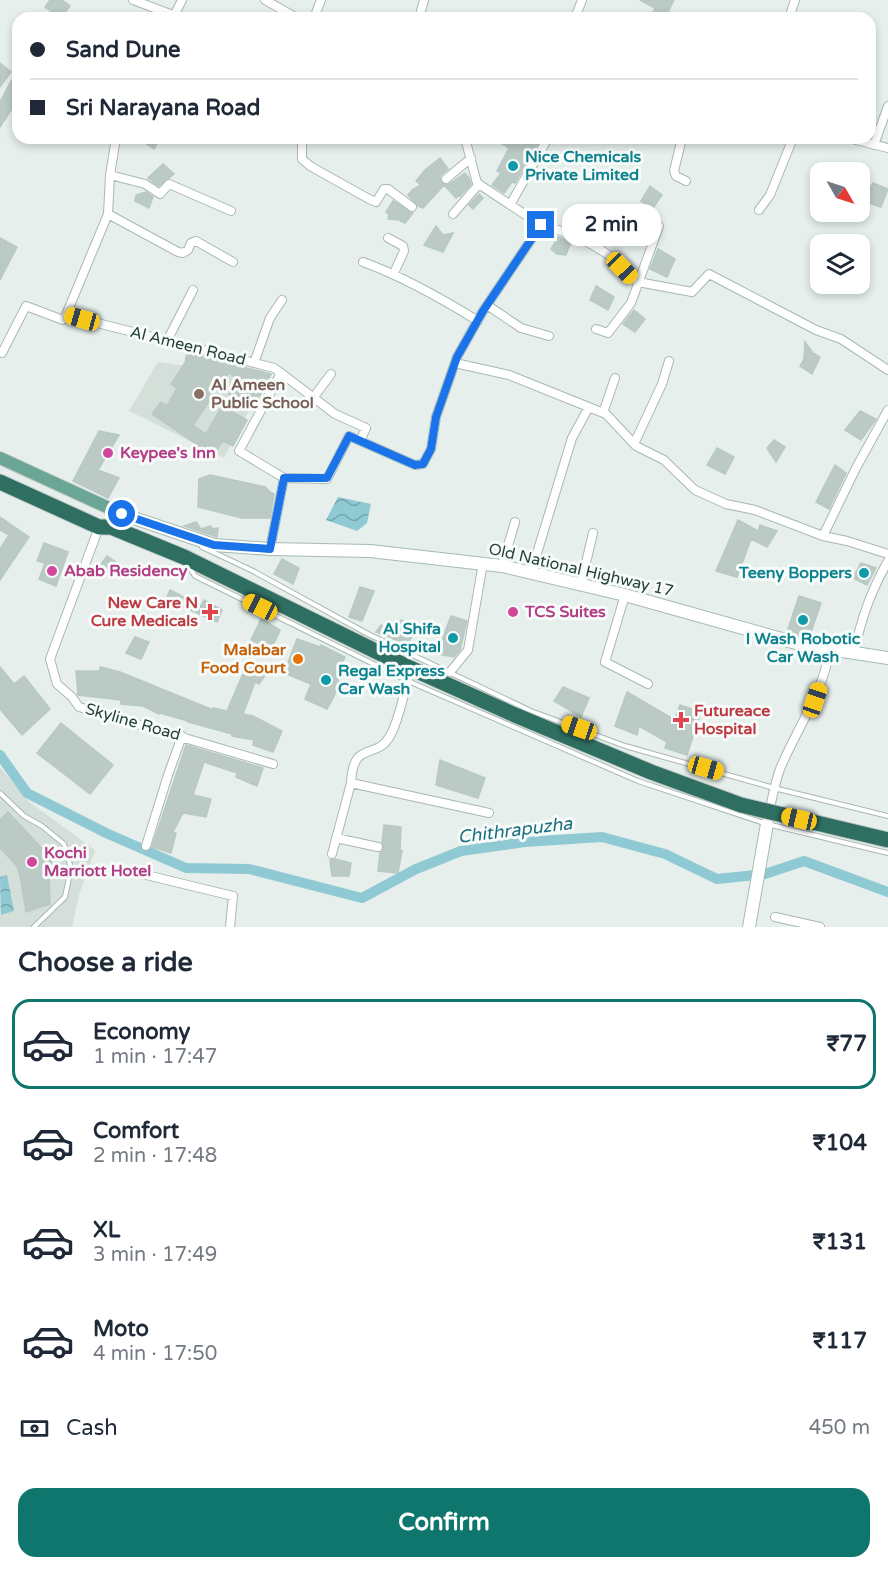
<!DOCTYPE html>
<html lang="en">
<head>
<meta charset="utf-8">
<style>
  body { margin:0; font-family:"Varela Round",sans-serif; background:#f6f6f7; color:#1f2937; height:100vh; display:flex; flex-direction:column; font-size:22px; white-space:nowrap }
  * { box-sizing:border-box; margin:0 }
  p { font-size:20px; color:#747a83 }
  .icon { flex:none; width:33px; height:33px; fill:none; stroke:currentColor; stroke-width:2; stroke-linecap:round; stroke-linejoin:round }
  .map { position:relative; height:927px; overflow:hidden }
  .side { display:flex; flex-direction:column; background:#fff; flex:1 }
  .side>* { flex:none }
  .guide { position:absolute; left:12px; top:12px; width:864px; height:132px; border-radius:18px; box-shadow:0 3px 9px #0003; display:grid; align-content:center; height:132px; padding:0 18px; background:#fff }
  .needle { width:39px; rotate:129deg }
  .fabs { position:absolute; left:810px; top:162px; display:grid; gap:12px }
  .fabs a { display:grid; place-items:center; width:60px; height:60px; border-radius:12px; background:#fff; box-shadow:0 3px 9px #0003; font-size:30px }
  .end { position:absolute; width:27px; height:27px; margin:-14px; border:8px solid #1a73e8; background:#fff; box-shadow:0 0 0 3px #fff }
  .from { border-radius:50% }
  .bubble { position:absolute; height:42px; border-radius:18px; background:#fff; box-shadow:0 3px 9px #0003; font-size:20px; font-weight:800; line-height:42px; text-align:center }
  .car { position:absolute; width:18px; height:36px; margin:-18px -9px; border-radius:8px; box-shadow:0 0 4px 2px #0007; background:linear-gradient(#f5c518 24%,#345 0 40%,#f5c518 0 76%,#345 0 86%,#f5c518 0) }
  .guide b { display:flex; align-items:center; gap:21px; height:57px; font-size:22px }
  .guide b+b { border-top:2px solid #e0e1e3 }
  .guide i { width:15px; height:15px; background:#1f2937 }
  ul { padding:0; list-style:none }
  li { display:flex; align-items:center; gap:18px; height:90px; margin:0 12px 9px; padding:0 6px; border:3px solid transparent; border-radius:18px }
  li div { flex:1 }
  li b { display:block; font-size:22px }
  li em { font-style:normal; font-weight:800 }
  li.active { border-color:#0f766e }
  li>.icon { width:54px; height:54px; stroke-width:1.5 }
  h2 { padding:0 18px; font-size:27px; line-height:72px }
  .pay { display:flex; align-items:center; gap:15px; height:66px; padding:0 18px; font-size:22px }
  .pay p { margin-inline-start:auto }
  .button { display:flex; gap:12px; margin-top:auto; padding:12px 18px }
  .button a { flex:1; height:69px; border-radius:18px; background:#0f766e; color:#fff; font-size:24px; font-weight:800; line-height:69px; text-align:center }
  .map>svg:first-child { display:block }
  .built { fill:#d4dfda }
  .water { fill:url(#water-waves) }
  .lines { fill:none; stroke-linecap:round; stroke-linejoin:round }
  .canal { stroke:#8ec9d4; stroke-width:10 }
  .building { fill:#bbcac4; stroke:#b8c9c2; stroke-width:1.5 }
  .lane-casing { stroke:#a8b8b2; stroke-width:6 }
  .street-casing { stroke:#a8b8b2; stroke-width:10 }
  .secondary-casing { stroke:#a4bbb3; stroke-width:14 }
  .primary-casing { stroke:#c2cac8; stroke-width:14 }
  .highway-casing { stroke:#c2cac8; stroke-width:17 }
  .lane { stroke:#fff; stroke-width:4 }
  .street { stroke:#fff; stroke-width:8 }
  .secondary { stroke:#fff; stroke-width:12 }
  .primary { stroke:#6aa596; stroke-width:12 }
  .highway { stroke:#2f6f62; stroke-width:15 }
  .highway-bridge-casing { stroke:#c2cac8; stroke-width:17; stroke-linecap:butt }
  .highway-bridge { stroke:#2f6f62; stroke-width:15 }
  .route { stroke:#1a73e8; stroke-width:8 }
  .culture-dot { fill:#0f9aa8; stroke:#f7fbf9; stroke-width:2 }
  .education-dot { fill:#8d6e63; stroke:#f7fbf9; stroke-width:2 }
  .hotel-dot { fill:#d1479c; stroke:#f7fbf9; stroke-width:2 }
  .health-dot { fill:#e0444e; stroke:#f7fbf9; stroke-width:2 }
  .food-dot { fill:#e8710a; stroke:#f7fbf9; stroke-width:2 }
  .labels { text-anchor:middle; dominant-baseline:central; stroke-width:6; stroke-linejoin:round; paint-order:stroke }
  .culture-label { font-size:16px; font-weight:bold; fill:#0d838f; stroke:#f7fbf9; text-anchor:start }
  .street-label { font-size:16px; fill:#24423a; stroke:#f7fbf9 }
  .education-label { font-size:16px; font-weight:bold; fill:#785e54; stroke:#f7fbf9; text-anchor:start }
  .hotel-label { font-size:16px; font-weight:bold; fill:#b23c85; stroke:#f7fbf9; text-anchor:start }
  .health-label { font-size:16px; font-weight:bold; fill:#be3a42; stroke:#f7fbf9; text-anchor:end }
  .food-label { font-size:16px; font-weight:bold; fill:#c56008; stroke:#f7fbf9; text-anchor:end }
  .water-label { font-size:18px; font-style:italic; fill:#1c6f80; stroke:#f7fbf9 }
</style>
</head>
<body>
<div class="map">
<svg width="888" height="927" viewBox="0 0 888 927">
  <defs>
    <pattern id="water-waves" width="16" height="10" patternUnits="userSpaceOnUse" patternTransform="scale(1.5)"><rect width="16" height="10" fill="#8ec9d4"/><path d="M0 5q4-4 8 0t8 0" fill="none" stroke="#74a5ad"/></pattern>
  </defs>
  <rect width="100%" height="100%" fill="#e6efeb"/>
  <path class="built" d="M158,362l109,15 -43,81 -95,-47z
    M0,767l28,34 67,49 -16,45 -7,32h-72z"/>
  <path class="water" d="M338,497l33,7 -4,19 -10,8 -31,-11z
    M7,875l7,36 -13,4 -1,-38z"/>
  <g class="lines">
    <path class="canal" d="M0,755l27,38 79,40 80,35 63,1 113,29 54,-29 45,-18 64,-9 77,-5 63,17 52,25 48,-5 39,-13 84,31"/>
  </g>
  <path class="building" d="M50,0h12l8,6 -9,12 -16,-11z
    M640,0h34l-9,18h-15l5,-10z
    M0,63l11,9 -11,15z
    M11,81l7,6v23l-5,-3 -13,20v-25z
    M138,138h22l-6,11z
    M492,138h49l-26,45 -3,-1 -8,11 -12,-8 9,-12 -4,-2 12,-23z
    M440,158l8,11 -8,7 2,7 6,2 17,-12 4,5 2,6 -11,12 -1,-1 -3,3 -12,-13 -21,23 -5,-2 -10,-11 4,-5 9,-5 -5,-4 9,-11z
    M163,164l11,10 -15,12 -11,-8z
    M873,183l15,6 -7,18 -18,-6z
    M650,186l12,9 -9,13 -12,-7z
    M146,192l7,5 -4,11 -14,-7 1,-6z
    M479,194l4,4 -10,11 -4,-4z
    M393,201l20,12 -8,10 -6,-3 -11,-1 1,-5 -3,-2z
    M436,226l7,9 10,-2 -10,19 -19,-7z
    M558,237l13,5 -5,13 -9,-1 -6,-5z
    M0,238l17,9 -17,33z
    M658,249l17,10 -8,18 -17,-8z
    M596,286l18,11 -6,13 -18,-10z
    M634,310l11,9 -10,13 -12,-8z
    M805,342l8,11 7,4 -8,17 -12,-8 4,-7z
    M187,353l84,21 -17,33 -25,-13 9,-15 -9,-6 -10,15 -4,-2 -7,12 3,1 -18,26 13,9 16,-28 25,14 -14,26 -10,-5 -8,11h-20l4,-6 -47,-32 9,-12 6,4 10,-18 -6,-4 14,-21z
    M860,411l16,8 -15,21 -16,-10z
    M99,431l20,4 -21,35 21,8 -11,20 -35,-17z
    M774,440l11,7 -9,15 -9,-14z
    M717,448l17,9 -9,17 -18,-9z
    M835,465l11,8 -17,36 -13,-7z
    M210,475l55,12 5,5 4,2 -4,24h-28l-44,-11 1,-28z
    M0,517l29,20 -29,43v-31l9,-14 -9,-5z
    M738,520l20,11 2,-6 17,6 -10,16 -16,-8 -14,38 -21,-6z
    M196,522l5,7 10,-3 1,3 6,-1 -1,9 -33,-11z
    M44,543l24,9 -12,34 -17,-7 6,-16 -8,-2z
    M107,556l15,10 -5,10 -19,-8z
    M282,559l17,9 -6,16 -19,-10z
    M861,563l15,5 -9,17 -14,-7z
    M360,587l14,4 -12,30 -13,-4z
    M170,590l31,16 3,-6 18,10 -5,12 -51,-23z
    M799,596l22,7 -12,35 -22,-6z
    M451,616l16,5 -7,29 -6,7 -17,-3z
    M261,619l19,11 -9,20 -20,-10z
    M401,620l8,5 -1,4 5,4 -5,12 -32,-13 5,-7 12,5z
    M135,637l14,5 -8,17 -15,-6z
    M297,639l23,8 1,-2 24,12 -8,19 3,9 -13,24 -22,-10 6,-15 -27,-11z
    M254,663l14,8 -9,13 -4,-2 -12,32 10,2 29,15 -9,21 -20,-7 1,-5 -22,-4v-2l-44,-12v-1l-28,-8 -1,1 -16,-8 -22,-2v-4l-43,-5 -2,-24h24v-4l20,5 93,38v-2l14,3 15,-35z
    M0,667l14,17 10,-8 26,33 -28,26 -22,-26z
    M563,687l26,11 -8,19 -27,-16z
    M627,692l48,28 5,-15 21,7 -14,43 -22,-7 2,-6 -28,-16 -2,9 -22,-9z
    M61,723l52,42 -23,29 -53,-41z
    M186,745l77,23 -6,18 -21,-9 1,-4 -33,-11 -11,33 18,4 -5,18 -23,-4 -10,19 3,1 -5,20 -19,-6z
    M440,760l45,18 -7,20 -42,-13z
    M8,812l42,45 2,9 -3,7 1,31 -24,8 -6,-37 -4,-10 -16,-17v-28z
    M384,825l17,2 -1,23 2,1 -4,22 -20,-2 2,-18 4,-5 -2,-6z
    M335,859l16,4 -2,13h-17l-2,-16z"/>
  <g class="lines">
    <defs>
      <path id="lane" d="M202,547l49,23 117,64 163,77 94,35 149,42 114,28
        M187,564l8,12 213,105 230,100 129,43 121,29
        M0,793l24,23 18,10 22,18 7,24 -6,29 -31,30"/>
      <path id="street" d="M133,0l48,18
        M265,0l32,18
        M174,16l8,-16
        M314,18l7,-18
        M419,18l5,-18
        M575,18l7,-18
        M789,18l6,-18
        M116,138l-6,37 -2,39 -42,101 208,53 7,5 -42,78 45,27 -14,71
        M302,138v21l8,7 59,33 7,3 8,-13h4l24,18
        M682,138l-8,33 2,5 10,5
        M848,138l40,10
        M874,145l14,-39
        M110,175l35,9 15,10 9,-10 62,27
        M446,179l25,-21
        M510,205l38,-67
        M759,210l11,-15 23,-57
        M108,214l70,38 5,1 5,-3 3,-7 5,-2 37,21
        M453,214l26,-30
        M541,225c24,6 48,16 69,31 11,8 17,20 28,26l54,10 17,-18 107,56 25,9 47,31
        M388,238l15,8 1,5 -10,22
        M363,262c41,15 78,36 115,59
        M487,305l34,23 28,8
        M596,329l12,4 23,-30 28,-77
        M167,341l26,-51
        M2,353l24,-47 37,14 3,-5
        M254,363l16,-45 12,-18
        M455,363l54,12 97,39 30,32 28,14 31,30 31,14 29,6 68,26
        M281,373l54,41 31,14 -6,13
        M313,398l18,-24
        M888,410l-32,58 -33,68 24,5 41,13
        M603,413l12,-35
        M634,444l28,-60 7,-23
        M284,478l43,1 22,-43 66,29 8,-1 8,-15 5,-32 21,-60 26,-46 58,-86 -64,-42 -12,-45
        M99,527l-49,132 7,25 15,13 7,10 194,57
        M502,566l13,-44
        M531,573l41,-135 17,-31
        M581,584l12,-51
        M625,595l-20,67 43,22
        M854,652c8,-35 16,-59 34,-91
        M450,672l18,-22 15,-87
        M408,681c-6,18 -9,39 -18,55 -14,25 -37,3 -39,47l138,30
        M769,813c3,-15 6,-30 11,-44 17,-41 43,-76 50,-120
        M336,838l42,9
        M146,846l22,-71 14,-39
        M332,854l19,-71
        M138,873l95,23 -3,31
        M775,917l45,10"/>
      <path id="secondary" d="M122,514l92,31 56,4 100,2 132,15 123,29 178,50 85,13
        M749,927l18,-103"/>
      <path id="primary" d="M0,458l122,56 -11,13"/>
      <path id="highway" d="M0,482l99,45h12l73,30 224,110 107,48"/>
    </defs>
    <use href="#lane" class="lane-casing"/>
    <use href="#street" class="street-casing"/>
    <use href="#secondary" class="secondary-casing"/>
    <use href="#primary" class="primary-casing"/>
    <use href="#highway" class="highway-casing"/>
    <use href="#lane" class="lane"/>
    <use href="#street" class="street"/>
    <use href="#secondary" class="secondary"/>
    <use href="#primary" class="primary"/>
    <use href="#highway" class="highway"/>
    <defs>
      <path id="highway-bridge" d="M515,715l136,57 90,33 147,35"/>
    </defs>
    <use href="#highway-bridge" class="highway-bridge-casing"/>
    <use href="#highway-bridge" class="highway-bridge"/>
  </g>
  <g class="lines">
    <path class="route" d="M122,514l92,31 56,4 14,-71h43l22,-42 66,29 8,-1 8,-15 5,-32 21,-60 26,-46 58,-86"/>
  </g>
  <g class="culture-dot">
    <circle cx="513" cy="166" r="6"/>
    <circle cx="864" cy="573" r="6"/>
    <circle cx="803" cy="620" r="6"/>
    <circle cx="453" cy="638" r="6"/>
    <circle cx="326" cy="680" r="6"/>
  </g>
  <circle class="education-dot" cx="199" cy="394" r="6"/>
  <g class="hotel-dot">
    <circle cx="108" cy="453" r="6"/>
    <circle cx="52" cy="571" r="6"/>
    <circle cx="513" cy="612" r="6"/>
    <circle cx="32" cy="862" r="6"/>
  </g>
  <g class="health-dot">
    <path d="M207 603h6v6h6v6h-6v6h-6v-6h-6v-6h6z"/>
    <path d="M678 711h6v6h6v6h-6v6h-6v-6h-6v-6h6z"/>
  </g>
  <circle class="food-dot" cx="298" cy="659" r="6"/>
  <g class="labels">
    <g class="culture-label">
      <text x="525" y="157">Nice Chemicals<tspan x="525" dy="18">Private Limited</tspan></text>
      <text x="852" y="573" text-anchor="end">Teeny Boppers</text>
      <text x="441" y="629" text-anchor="end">Al Shifa<tspan x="441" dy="18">Hospital</tspan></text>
      <text x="803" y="639" text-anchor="middle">I Wash Robotic<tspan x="803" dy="18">Car Wash</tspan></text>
      <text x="338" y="671">Regal Express<tspan x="338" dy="18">Car Wash</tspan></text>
    </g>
    <g class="street-label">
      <text transform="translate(188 346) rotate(14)">Al Ameen Road</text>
      <text transform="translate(581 570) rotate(13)">Old National Highway 17</text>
      <text transform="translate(133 722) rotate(16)">Skyline Road</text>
    </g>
    <g class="education-label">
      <text x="211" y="385">Al Ameen<tspan x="211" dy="18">Public School</tspan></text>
    </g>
    <g class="hotel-label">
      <text x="120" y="453">Keypee's Inn</text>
      <text x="64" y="571">Abab Residency</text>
      <text x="525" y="612">TCS Suites</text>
      <text x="44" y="853">Kochi<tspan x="44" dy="18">Marriott Hotel</tspan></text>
    </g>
    <g class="health-label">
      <text x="198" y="603">New Care N<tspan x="198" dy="18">Cure Medicals</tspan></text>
      <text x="694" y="711" text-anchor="start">Futureace<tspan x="694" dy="18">Hospital</tspan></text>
    </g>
    <g class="food-label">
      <text x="286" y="650">Malabar<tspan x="286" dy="18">Food Court</tspan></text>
    </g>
    <g class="water-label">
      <text transform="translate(515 830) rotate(-7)">Chithrapuzha</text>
    </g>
  </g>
</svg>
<div class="fabs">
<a><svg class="needle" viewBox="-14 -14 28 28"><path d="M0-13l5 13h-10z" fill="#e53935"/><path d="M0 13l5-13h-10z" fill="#747a83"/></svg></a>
<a><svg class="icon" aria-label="layers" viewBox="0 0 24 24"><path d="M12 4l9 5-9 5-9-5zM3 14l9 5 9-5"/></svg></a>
</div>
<i class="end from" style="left:122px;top:514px"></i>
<i class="end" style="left:541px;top:225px"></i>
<div class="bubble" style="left:562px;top:204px;width:99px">2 min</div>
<i class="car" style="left:622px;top:268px;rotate:136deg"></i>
<i class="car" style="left:82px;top:319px;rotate:286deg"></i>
<i class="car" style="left:260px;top:607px;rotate:296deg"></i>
<i class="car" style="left:815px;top:700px;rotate:19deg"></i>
<i class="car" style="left:579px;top:728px;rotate:289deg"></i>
<i class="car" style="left:706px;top:768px;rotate:106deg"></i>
<i class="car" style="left:799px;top:819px;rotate:283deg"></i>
<div class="guide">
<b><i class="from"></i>Sand Dune</b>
<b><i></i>Sri Narayana Road</b>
</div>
</div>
<section class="side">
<h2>Choose a ride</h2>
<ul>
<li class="active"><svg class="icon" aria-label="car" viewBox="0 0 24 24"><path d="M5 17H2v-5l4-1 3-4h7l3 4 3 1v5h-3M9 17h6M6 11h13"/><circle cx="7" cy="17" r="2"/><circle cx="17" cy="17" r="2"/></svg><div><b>Economy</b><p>1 min · 17:47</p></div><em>₹77</em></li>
<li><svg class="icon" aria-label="car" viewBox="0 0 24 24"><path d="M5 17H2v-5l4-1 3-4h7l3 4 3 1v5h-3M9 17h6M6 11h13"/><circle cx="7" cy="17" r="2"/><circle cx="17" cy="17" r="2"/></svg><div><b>Comfort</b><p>2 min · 17:48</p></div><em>₹104</em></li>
<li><svg class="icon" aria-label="car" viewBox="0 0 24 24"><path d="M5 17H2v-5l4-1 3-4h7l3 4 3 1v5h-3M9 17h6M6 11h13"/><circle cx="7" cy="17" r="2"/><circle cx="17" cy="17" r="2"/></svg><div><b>XL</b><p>3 min · 17:49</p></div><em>₹131</em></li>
<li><svg class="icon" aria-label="car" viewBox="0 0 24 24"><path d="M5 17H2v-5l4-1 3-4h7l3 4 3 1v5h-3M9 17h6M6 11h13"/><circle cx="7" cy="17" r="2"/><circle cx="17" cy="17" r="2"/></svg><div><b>Moto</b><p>4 min · 17:50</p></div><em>₹117</em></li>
</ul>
<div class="pay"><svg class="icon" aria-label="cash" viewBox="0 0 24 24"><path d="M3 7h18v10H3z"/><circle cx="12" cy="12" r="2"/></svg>Cash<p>450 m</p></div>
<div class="button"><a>Confirm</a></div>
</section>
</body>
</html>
